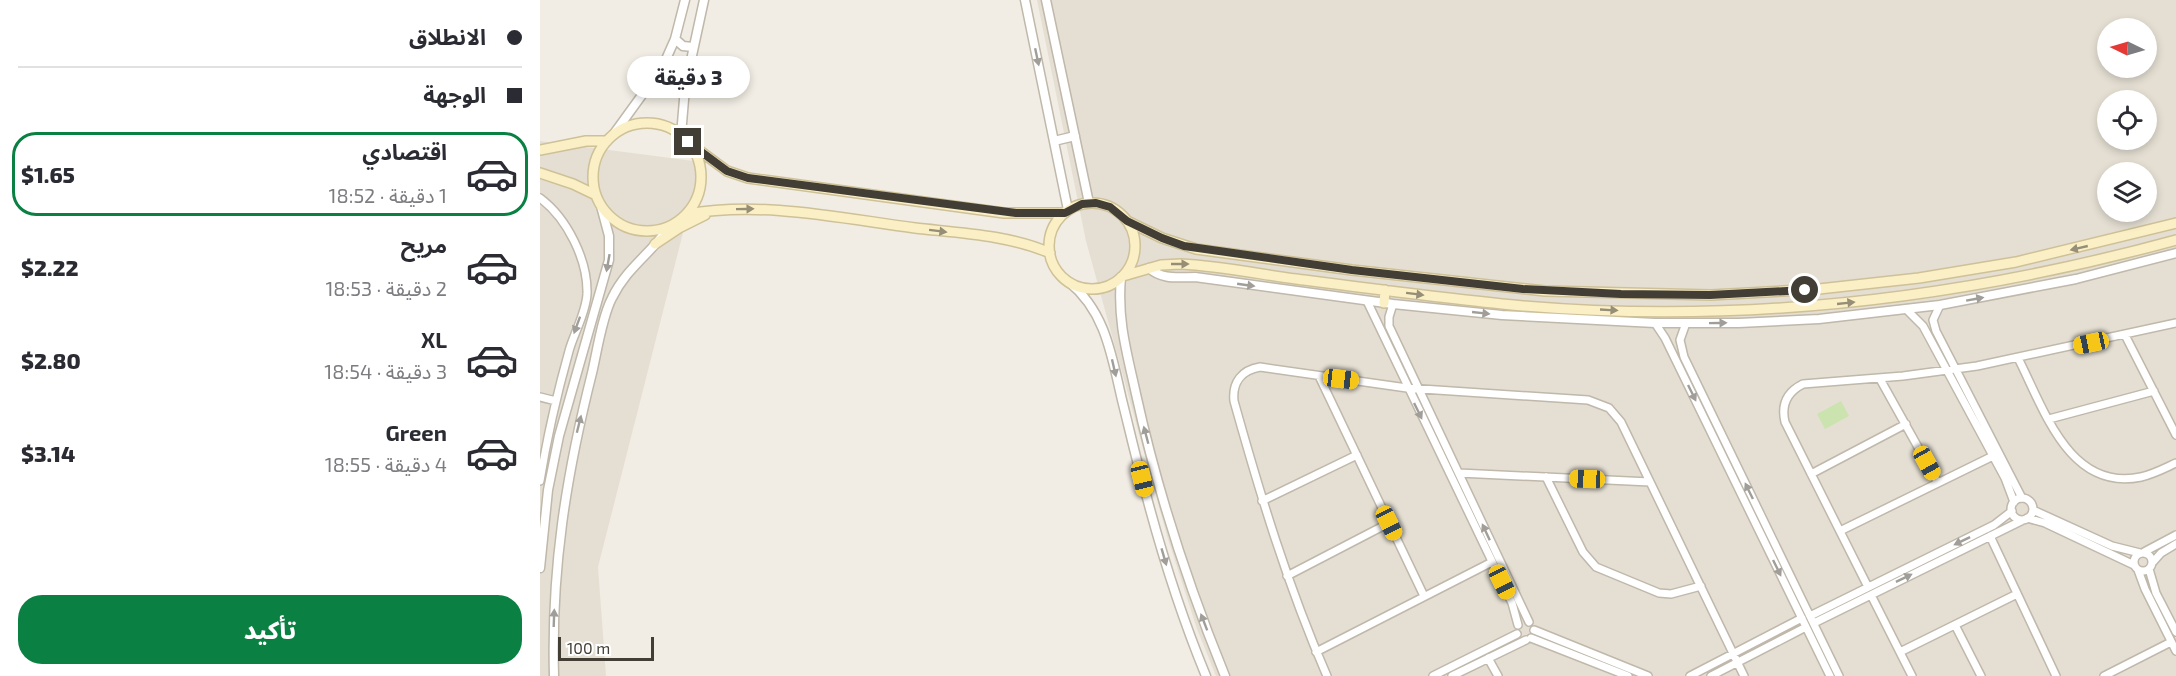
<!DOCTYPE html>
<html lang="ar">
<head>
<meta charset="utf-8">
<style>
  body { margin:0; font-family:"Exo 2","Noto Sans Arabic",sans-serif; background:#f2f2f3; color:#2b2b33; direction:rtl; height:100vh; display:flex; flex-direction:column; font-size:22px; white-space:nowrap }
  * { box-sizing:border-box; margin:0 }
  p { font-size:20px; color:#7c7c81 }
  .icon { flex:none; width:33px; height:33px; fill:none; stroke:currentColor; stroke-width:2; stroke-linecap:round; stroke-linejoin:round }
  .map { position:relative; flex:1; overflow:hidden; direction:ltr }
  .side { display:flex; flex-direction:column; background:#fff; width:540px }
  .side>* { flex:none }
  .top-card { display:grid; align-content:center; height:132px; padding:0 18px; background:#fff }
  .needle { width:39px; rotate:275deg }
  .controls { position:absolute; left:1557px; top:18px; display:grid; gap:12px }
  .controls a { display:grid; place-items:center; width:60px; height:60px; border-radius:50%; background:#fff; box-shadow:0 3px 9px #0003; font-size:30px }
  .scale { position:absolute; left:18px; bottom:15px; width:96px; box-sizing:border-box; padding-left:6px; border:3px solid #433e35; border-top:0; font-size:16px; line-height:21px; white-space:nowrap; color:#433e35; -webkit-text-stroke:4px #fff; paint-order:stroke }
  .end { position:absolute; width:27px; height:27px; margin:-14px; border:8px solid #433e35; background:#fff; box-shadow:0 0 0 3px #fff }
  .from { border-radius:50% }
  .bubble { position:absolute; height:42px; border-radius:21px; background:#fff; box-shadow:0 3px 9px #0003; font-size:20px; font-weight:800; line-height:42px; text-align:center; direction:rtl }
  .car { position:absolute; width:18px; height:36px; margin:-18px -9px; border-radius:8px; box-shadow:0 0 4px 2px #0007; background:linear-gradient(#f5c518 24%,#345 0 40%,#f5c518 0 76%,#345 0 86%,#f5c518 0) }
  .top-card b { display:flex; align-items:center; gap:21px; height:57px; font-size:22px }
  .top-card b+b { border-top:2px solid #e1e1e2 }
  .top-card i { width:15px; height:15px; background:#2b2b33 }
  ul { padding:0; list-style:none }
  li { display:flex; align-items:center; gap:18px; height:84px; margin:0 12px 9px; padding:0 6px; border:3px solid transparent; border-radius:24px }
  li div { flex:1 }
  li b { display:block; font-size:22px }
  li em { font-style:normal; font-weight:800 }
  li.current { border-color:#0b8043 }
  li>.icon { width:54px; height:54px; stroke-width:1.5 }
  .button { display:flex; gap:12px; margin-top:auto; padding:12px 18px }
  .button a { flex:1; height:69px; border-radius:24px; background:#0b8043; color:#fff; font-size:24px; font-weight:800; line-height:69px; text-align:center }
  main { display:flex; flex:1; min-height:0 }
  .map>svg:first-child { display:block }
  .residential { fill:#e5dfd3; fill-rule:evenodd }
  .green { fill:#cbe3af }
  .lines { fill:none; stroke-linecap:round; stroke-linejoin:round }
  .minor-casing { stroke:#bfb8ab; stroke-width:10 }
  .tertiary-casing { stroke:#bfb8ab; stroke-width:11 }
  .secondary-casing { stroke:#cec197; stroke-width:12 }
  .minor { stroke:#fff; stroke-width:7 }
  .tertiary { stroke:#fff; stroke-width:8 }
  .secondary { stroke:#fbefc5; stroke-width:9 }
  .oneway { fill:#a19e9a }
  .oneway2 { fill:#968e76 }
  .route { stroke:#433e35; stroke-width:8 }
</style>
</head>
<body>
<main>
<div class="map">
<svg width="1636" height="676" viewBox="0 0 1636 676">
  <rect width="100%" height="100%" fill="#f1ede4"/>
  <path class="residential" d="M497,0h1139v676h-960l-19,-47 -30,-93 -81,-295zM1568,28h38v40h-38zM1568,100h38v40h-38zM1568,172h38v40h-38z
    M0,141l161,21 -103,405 8,109h-66z"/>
  <path class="green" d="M1301,401l8,15 -24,13 -8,-15z"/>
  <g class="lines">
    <defs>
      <path id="minor" d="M0,198c27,20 48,62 47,96 -1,19 -13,39 -18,57 -12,43 -22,86 -29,130
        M827,301l145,302 6,22
        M853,304l-4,13v9l140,296
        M1400,305l-7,15 3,11 86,167
        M1367,310l16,16 82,152 9,24
        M1115,323l10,15 165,338
        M1146,323l-6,17 4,17 155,319
        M1585,335l51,100
        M1478,358c26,51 51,134 123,119 13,-3 24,-9 35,-14
        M779,376l105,220
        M1340,379l58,104
        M0,397l16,4
        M1509,419l105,-28
        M919,473l191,9
        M1271,474l95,-50
        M1006,477l37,75 13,15 63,26 12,1 30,-8
        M1471 509a11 11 0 1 1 22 0a11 11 0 1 1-22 0Z
        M722,501l95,-46
        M1493,510l79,36 28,7
        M1487,518l18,5 89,42
        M1300,531l153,-75
        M1450,536l66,140
        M1604,552l32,-17
        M1594 562a9 9 0 1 1 18 0a9 9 0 1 1-18 0Z
        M1613,562l8,-9 15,-9
        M1609,569l7,24 20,39
        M1598,570l7,19 31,62
        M747,576l102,-53
        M1328,587l-83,-165c-4,-17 2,-30 18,-38l100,-8 74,-10 199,-43
        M1331,595l41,81
        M1270,616l184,-91 18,-14
        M1274,623l209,-103
        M1415,625l26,51
        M994,630l114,46
        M991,638l97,38
        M776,652l176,-90
        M1360,652l117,-58
        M948,658l10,18
        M787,676c-39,-89 -67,-182 -93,-275 -2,-19 8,-31 26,-34l147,21 181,12 21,8 12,14 123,254
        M893,676l84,-42
        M912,676l74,-36
        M1150,676l112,-58
        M1171,676l95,-49
        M1564,676l67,-34"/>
      <path id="tertiary" d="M485,0l43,210
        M506,0l43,203
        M135,39l8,7 10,1
        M73,135l50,-69 12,-27 10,-39
        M141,135l4,-47 19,-88
        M514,141l21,-5
        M609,268c13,12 29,9 46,9l198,27 109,11 153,8h84l80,-4 121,-14 136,-26 100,-26
        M581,277c-4,43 6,76 15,117 21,96 52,191 89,282
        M529,282c38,31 43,77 54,122 8,32 15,63 24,94 16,60 35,120 59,178
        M0,568l8,-78 11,-54 50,-176v-24l-8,-30
        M14,676c-3,-106 12,-200 38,-303 5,-21 10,-56 20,-75 15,-31 40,-45 57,-71"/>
      <path id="secondary" d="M53 177a54 54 0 1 1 108 0a54 54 0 1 1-108 0Z
        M148,142l39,29 21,7 256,35h61
        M0,150l46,-9h21
        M0,173l33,11 23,11
        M509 246a43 43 0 1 1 86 0a43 43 0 1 1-86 0Z
        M147,214c76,-13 152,4 228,14 45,5 94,7 135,25
        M587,221l35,17 34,11 156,21 193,21 166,4 108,-6 100,-11 97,-16 160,-39
        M115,244l24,-16 26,-13
        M583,276l38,-11 20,-1c39,2 77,10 115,15 69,9 137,18 206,25 227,22 455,-4 674,-64
        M844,303l1,-13"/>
    </defs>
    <use href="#minor" class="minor-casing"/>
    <use href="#tertiary" class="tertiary-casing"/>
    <use href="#secondary" class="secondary-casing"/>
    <use href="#minor" class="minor"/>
    <use href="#tertiary" class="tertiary"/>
    <use href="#secondary" class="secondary"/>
  </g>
  <defs><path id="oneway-solid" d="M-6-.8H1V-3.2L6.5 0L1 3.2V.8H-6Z" transform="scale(1.5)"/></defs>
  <g class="oneway">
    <use href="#oneway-solid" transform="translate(497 57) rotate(78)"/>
    <use href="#oneway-solid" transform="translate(68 263) rotate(100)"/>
    <use href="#oneway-solid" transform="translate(706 285) rotate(8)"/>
    <use href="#oneway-solid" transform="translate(1435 299) rotate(-10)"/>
    <use href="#oneway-solid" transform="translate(941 313) rotate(6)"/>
    <use href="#oneway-solid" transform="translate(1178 323) rotate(-1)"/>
    <use href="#oneway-solid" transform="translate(37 325) rotate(110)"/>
    <use href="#oneway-solid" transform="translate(574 368) rotate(77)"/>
    <use href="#oneway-solid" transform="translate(1152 393) rotate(64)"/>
    <use href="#oneway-solid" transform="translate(878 411) rotate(64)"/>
    <use href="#oneway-solid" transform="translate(39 424) rotate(-76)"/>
    <use href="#oneway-solid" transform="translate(606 435) rotate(-105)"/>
    <use href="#oneway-solid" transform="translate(1209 491) rotate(-116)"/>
    <use href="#oneway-solid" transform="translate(946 532) rotate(-115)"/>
    <use href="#oneway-solid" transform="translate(1422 541) rotate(154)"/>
    <use href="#oneway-solid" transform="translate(624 557) rotate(74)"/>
    <use href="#oneway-solid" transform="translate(1237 568) rotate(64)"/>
    <use href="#oneway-solid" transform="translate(1364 578) rotate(-26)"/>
    <use href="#oneway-solid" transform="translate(14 618) rotate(-88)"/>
    <use href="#oneway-solid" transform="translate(664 622) rotate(-111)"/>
  </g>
  <g class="oneway2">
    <use href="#oneway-solid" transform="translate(205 209) rotate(-1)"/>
    <use href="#oneway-solid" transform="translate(398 231) rotate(7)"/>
    <use href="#oneway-solid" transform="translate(1539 248) rotate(167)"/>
    <use href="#oneway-solid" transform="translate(640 264)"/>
    <use href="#oneway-solid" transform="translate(875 294) rotate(7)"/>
    <use href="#oneway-solid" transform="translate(1306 303) rotate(-6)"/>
    <use href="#oneway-solid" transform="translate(1069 310) rotate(3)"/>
  </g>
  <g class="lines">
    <path class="route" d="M148,142l39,29 21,7 268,35h49l17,-9 14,-1 14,4 17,14 35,17 22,8 168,24 171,19 98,5 89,1 95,-5"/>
  </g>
</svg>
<div class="controls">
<a><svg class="needle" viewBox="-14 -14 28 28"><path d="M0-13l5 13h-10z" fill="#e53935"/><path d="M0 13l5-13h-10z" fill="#7c7c81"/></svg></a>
<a><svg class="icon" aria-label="locate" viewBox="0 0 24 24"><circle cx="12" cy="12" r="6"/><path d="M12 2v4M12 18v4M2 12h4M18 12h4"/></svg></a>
<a><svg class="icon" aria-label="layers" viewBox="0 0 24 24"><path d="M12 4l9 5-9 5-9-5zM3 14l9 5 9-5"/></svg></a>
</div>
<div class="scale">100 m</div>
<i class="end from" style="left:1265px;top:290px"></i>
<i class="end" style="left:148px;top:142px"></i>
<div class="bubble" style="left:87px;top:56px;width:123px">3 دقيقة</div>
<i class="car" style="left:1551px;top:343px;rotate:258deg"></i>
<i class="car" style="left:801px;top:379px;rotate:97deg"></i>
<i class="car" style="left:1387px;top:463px;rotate:151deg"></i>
<i class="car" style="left:602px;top:479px;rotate:166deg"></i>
<i class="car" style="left:1047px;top:479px;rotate:272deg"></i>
<i class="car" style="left:849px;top:523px;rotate:154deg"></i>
<i class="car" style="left:962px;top:582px;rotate:154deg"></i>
</div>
<section class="side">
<div class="top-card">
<b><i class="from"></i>الانطلاق</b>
<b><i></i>الوجهة</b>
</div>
<ul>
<li class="current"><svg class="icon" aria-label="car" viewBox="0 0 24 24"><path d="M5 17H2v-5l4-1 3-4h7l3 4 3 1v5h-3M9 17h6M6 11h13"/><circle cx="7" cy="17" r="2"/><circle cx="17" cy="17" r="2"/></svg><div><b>اقتصادي</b><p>1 دقيقة · 18:52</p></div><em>$1.65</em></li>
<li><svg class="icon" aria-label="car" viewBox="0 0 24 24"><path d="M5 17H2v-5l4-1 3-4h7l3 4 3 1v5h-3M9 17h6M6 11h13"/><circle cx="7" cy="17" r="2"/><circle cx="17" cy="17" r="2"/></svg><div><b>مريح</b><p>2 دقيقة · 18:53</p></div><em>$2.22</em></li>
<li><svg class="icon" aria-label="car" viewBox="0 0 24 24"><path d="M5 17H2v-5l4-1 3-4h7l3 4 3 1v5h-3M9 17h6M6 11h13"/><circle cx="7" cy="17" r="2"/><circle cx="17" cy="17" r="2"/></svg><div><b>XL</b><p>3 دقيقة · 18:54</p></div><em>$2.80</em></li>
<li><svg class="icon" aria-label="car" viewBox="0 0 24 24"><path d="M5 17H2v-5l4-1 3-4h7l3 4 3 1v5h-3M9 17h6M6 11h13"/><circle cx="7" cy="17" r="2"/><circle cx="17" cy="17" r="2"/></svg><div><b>Green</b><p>4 دقيقة · 18:55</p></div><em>$3.14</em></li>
</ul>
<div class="button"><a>تأكيد</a></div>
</section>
</main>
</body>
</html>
